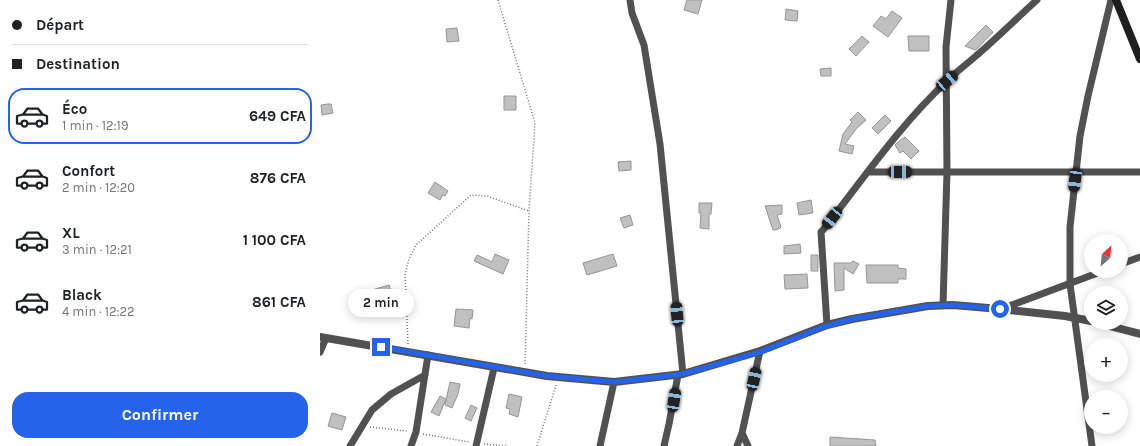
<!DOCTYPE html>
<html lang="fr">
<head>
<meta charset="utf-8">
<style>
  body { margin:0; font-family:Karla,sans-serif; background:#f2f2f2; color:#202124; height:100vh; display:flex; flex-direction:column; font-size:15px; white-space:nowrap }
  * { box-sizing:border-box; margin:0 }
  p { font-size:13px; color:#757577 }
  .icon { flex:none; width:22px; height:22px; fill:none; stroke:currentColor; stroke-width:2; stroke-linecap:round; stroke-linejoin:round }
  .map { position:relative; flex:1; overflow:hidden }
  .sheet { display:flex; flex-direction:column; background:#fff; width:320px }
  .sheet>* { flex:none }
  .top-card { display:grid; align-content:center; height:88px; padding:0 12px; background:#fff }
  .needle { width:26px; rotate:27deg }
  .tools { position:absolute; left:764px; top:234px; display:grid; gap:8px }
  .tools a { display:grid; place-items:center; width:44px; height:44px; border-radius:50%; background:#fff; box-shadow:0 2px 10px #0003; font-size:20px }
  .end { position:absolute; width:18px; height:18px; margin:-9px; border:5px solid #2563eb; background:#fff; box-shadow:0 0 0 2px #fff }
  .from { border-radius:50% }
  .bubble { position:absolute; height:28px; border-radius:14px; background:#fff; box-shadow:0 2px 10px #0003; font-size:13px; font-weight:700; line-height:28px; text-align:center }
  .car { position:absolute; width:12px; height:24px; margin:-12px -6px; border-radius:5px; box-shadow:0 0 3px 1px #0007; background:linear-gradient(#222 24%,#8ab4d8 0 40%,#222 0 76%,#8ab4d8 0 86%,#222 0) }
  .top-card b { display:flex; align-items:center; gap:14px; height:38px; font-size:15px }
  .top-card b+b { border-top:1px solid #e0e0e0 }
  .top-card i { width:10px; height:10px; background:#202124 }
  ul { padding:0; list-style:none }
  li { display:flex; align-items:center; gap:12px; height:56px; margin:0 8px 6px; padding:0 4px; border:2px solid transparent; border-radius:16px }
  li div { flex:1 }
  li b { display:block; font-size:15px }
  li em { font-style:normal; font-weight:700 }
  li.current { border-color:#2563eb }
  li>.icon { width:36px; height:36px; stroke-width:1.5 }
  .primary-button { display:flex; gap:8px; margin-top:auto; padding:8px 12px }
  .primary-button a { flex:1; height:46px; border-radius:16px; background:#2563eb; color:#fff; font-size:16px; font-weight:700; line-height:46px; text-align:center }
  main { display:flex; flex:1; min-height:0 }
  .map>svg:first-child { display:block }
  .building { fill:#c0c0c0; stroke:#959595 }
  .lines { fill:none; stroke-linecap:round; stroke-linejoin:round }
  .path { stroke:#737373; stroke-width:1.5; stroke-dasharray:1 2; stroke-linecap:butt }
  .minor { stroke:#515151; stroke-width:7 }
  .tertiary { stroke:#515151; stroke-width:8 }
  .secondary { stroke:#1e1e1e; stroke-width:8 }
  .route { stroke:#2563eb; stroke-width:5 }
</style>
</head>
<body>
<main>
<section class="sheet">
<div class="top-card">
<b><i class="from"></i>Départ</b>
<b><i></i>Destination</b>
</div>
<ul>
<li class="current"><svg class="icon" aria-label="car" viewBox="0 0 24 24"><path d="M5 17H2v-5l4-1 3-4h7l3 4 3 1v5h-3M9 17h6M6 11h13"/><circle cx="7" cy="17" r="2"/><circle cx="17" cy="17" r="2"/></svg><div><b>Éco</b><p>1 min · 12:19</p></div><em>649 CFA</em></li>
<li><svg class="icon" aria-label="car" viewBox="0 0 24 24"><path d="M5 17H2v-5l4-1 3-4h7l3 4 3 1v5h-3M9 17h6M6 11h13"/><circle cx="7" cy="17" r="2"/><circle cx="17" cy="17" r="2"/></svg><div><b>Confort</b><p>2 min · 12:20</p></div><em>876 CFA</em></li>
<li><svg class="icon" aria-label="car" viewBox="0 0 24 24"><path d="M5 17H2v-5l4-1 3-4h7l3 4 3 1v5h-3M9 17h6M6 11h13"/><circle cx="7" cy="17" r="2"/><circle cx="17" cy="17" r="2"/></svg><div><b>XL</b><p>3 min · 12:21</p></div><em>1 100 CFA</em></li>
<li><svg class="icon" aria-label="car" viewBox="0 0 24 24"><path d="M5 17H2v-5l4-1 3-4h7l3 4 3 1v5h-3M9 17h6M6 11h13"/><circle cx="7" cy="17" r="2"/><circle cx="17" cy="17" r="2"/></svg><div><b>Black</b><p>4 min · 12:22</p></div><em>861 CFA</em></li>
</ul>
<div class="primary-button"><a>Confirmer</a></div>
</section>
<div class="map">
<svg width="820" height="446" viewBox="0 0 820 446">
  <rect width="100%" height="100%" fill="#fff"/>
  <path class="building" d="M367,0h15l-4,14 -14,-4z
    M466,9l12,2 -1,10 -12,-1z
    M572,11l10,7 -14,19 -15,-11 8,-10 5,3z
    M666,25l7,7 -16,17 -2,1 -10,-4z
    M137,28l2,13 -12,1 -1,-13z
    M542,36l7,6 -13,14 -7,-7z
    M588,36h21v15h-20z
    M511,68v8h-10l-1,-7z
    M184,96h12v14h-12z
    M8,104h3l2,9 -11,2 -1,-10z
    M538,112l8,8 -10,9 -11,15 9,2 -2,8 -13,-3 4,-17 9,-12 -2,-2z
    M565,115l6,6 -13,13 -6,-6z
    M585,137l14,14 -8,8 -8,-8 -3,2 -5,-8 4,-4z
    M311,161v9l-12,1 -1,-9z
    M115,182l13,9 -3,5 -2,-1 -3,5 -12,-7z
    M491,200l2,13 -14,2 -2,-12z
    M379,203h13l-1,11h-2v15l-9,-1 1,-15h-2z
    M462,205v9l-5,1 4,12 -2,2 -6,1 -8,-24z
    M310,215l3,10 -9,3 -4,-10z
    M480,244l1,9 -17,1v-8z
    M175,254l14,6 -6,14 -29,-13 3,-6 15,7z
    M293,254l4,12 -30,9 -4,-12z
    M491,255h7v16h-7z
    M533,261l6,3 -6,10 -9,-6v22l-9,1 -1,-28h17z
    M546,265h32v3l8,1v10h-8v4h-31z
    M487,274l1,14 -23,1 -1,-14z
    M69,285l4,13 -16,5 -5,-13z
    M136,309l17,1 -1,9 -2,-1 -1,10 -15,-2z
    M130,382l10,2 -2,10 -6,14 -7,-3z
    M189,394l13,3 -4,20 -9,-3 1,-5 -4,-1z
    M120,396l6,3 -7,17 -8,-4z
    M151,405l6,3 -6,13 -6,-3z
    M12,413l14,4 -4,13 -14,-4z
    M510,437l45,3 1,6h-46z"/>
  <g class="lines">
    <path class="path" d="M178,0l37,123 -6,88 -4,153
      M88,344l-3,-70 4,-15 7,-14 55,-50 16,1 42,15
      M50,427l38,4
      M103,434l46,8
      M164,444l24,2
      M217,446l19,-61"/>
    <path class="minor" d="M310,0l2,13 12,32 16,99 23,230
      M548,172h272
      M801,264l19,-7
      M623,305l4,-133 -1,-125 5,-47
      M681,309l102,-38
      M507,325l-6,-93 2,-2c40,-51 77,-105 124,-149 9,-9 20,-17 30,-26 20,-17 40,-37 60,-55
      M0,352l6,-14
      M422,433l6,13
      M30,446l22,-36 19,-16 34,-19
      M91,446l5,-14 12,-77
      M156,446l18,-78
      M280,446l14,-64
      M344,446l5,-22 9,-49
      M417,446l5,-13 18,-82
      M772,446l-22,-162v-57l10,-91 8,-40 23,-96"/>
    <path class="tertiary" d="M778,323l42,11
      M0,337l227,39 67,6 69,-8 77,-23 67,-26 25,-6 76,-13 25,-1 47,4 65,7 26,5"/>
    <path class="secondary" d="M796,0l24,59"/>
  </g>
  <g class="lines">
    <path class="route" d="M61,347l166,29 67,6 69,-8 77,-22 63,-25 29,-8 76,-13 25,-1 47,4"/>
  </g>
</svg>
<div class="tools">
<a><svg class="needle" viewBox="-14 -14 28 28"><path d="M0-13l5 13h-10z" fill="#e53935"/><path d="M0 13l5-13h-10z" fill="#757577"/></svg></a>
<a><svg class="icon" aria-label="layers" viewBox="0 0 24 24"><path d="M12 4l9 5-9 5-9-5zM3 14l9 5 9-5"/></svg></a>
<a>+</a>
<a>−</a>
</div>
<i class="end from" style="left:680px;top:309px"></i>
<i class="end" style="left:61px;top:347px"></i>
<div class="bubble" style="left:28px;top:289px;width:66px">2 min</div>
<i class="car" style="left:627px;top:81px;rotate:50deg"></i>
<i class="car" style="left:580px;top:172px;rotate:90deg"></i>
<i class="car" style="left:755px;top:180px;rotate:187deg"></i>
<i class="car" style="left:512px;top:218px;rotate:218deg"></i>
<i class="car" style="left:357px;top:314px;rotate:355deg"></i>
<i class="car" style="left:434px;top:379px;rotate:12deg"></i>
<i class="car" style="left:354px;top:400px;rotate:9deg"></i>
</div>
</main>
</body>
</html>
